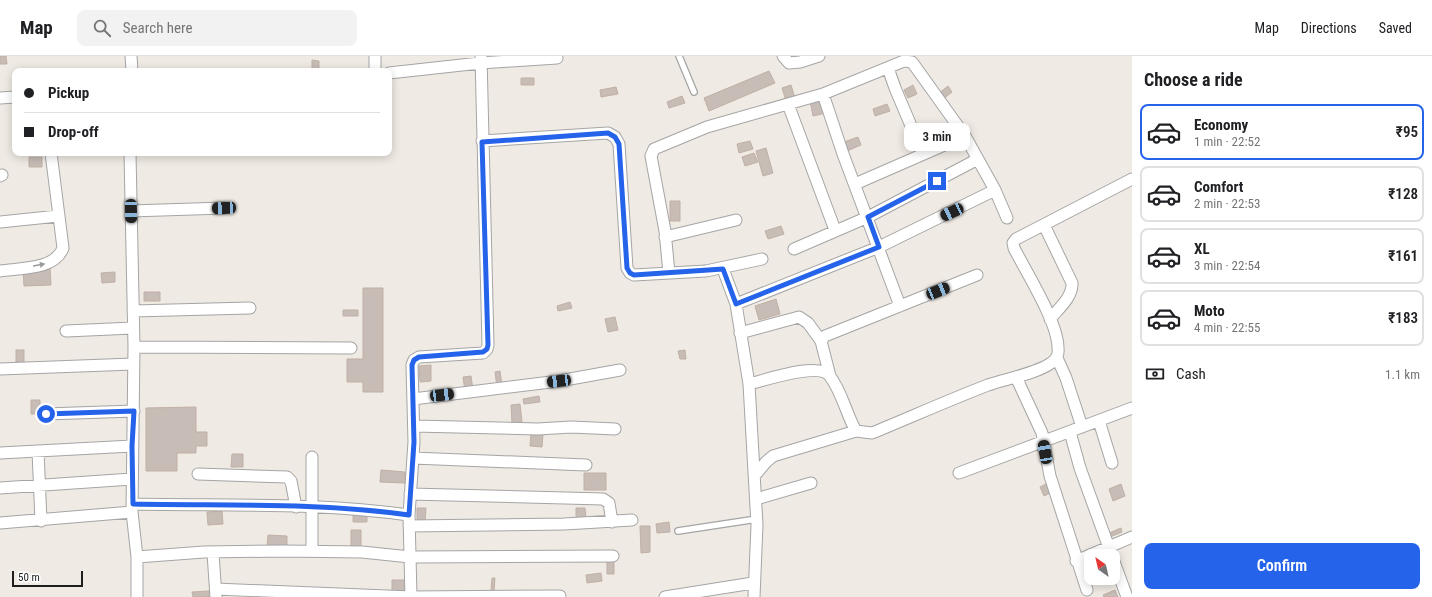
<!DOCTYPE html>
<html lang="en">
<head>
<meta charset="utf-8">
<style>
  body { margin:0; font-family:"Roboto Condensed",sans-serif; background:#f2f2f2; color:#202124; height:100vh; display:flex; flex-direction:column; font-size:15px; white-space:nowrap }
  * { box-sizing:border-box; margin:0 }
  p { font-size:13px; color:#757577 }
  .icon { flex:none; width:22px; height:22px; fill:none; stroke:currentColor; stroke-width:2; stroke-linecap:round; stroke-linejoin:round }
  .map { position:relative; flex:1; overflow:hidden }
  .details { display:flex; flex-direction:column; background:#fff; width:300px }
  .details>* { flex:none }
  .guide { position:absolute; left:12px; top:12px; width:380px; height:88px; border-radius:8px; box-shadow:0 2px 10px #0003; display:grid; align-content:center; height:88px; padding:0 12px; background:#fff }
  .needle { width:26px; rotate:326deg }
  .controls { position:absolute; left:1084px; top:493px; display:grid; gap:8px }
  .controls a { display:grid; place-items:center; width:36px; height:36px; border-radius:8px; background:#fff; box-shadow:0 2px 10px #0003; font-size:20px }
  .scale { position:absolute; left:12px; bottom:10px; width:71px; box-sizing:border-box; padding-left:4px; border:2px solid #1e1e1e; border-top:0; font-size:11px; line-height:14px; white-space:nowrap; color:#1e1e1e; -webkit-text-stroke:3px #fff; paint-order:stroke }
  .end { position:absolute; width:18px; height:18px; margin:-9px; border:5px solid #2563eb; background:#fff; box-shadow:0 0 0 2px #fff }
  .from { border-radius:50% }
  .bubble { position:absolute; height:28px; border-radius:8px; background:#fff; box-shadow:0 2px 10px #0003; font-size:13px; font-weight:600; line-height:28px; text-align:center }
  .car { position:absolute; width:12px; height:24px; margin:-12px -6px; border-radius:5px; box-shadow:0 0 3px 1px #0007; background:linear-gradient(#222 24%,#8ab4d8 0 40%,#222 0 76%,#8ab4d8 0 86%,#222 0) }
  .guide b { display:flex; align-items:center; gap:14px; height:38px; font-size:15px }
  .guide b+b { border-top:1px solid #e0e0e0 }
  .guide i { width:10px; height:10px; background:#202124 }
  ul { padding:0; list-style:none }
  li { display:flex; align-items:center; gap:12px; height:56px; margin:0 8px 6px; padding:0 4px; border:2px solid #e0e0e0; border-radius:8px }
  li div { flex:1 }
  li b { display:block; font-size:15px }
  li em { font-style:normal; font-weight:600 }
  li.current { border-color:#2563eb }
  li>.icon { width:36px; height:36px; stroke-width:1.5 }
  h2 { padding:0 12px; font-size:18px; line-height:48px }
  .pay { display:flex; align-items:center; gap:10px; height:44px; padding:0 12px; font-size:15px }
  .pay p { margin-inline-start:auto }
  .cta { display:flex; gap:8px; margin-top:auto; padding:8px 12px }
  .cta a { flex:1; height:46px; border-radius:8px; background:#2563eb; color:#fff; font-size:16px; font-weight:600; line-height:46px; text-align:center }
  header { display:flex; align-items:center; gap:24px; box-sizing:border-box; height:56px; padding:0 20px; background:#fff; border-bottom:1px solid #e0e0e0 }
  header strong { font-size:19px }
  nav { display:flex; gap:22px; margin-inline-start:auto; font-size:14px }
  .search { width:280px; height:36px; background:#f2f2f2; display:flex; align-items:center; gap:10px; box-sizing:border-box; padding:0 14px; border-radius:8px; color:#757577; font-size:15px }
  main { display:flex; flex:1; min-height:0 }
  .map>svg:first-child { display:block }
  .building { fill:#c7bcb6; stroke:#c1b0a5 }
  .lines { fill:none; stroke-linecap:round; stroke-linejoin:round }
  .service-casing { stroke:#a5a5a5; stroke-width:8 }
  .minor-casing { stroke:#a5a5a5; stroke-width:13 }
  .service { stroke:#fff; stroke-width:5.5 }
  .minor { stroke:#fff; stroke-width:11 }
  .oneway { fill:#9a9a9a }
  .route { stroke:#2563eb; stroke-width:5 }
</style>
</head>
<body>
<header>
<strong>Map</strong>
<div class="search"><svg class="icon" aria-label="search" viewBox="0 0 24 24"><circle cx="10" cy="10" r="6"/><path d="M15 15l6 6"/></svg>Search here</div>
<nav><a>Map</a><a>Directions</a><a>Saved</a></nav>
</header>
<main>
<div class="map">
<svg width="1132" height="541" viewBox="0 0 1132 541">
  <rect width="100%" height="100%" fill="#efeae3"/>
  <path class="building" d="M0,0h6l1,8h-7z
    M312,4l7,1v10h-7z
    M769,15l6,12 -66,28 -5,-13z
    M521,22h13v7h-13z
    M791,29l4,13 -9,3 -4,-13z
    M913,29l4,9 -9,4 -4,-8z
    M948,30l4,6 -10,8 -4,-6z
    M616,31l2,7 -17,3 -1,-7z
    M682,40l3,7 -16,5 -2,-6z
    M822,42l4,15 -13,3 -3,-15z
    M887,48l3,7 -15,5 -2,-7z
    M858,81l3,8 -14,6 -3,-9z
    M750,85l3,8 -14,4 -2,-9z
    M766,92l7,25 -10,3 -7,-25z
    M754,97l4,9 -13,4 -3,-9z
    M29,101h13v10h-13z
    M670,145h10v20h-10z
    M781,170l3,8 -16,5 -3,-8z
    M50,211l1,18 -27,1 -1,-17z
    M115,216v10l-13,1 -1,-10z
    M363,232h20v104h-20v-10h-16v-23h16z
    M144,236h16v9h-16z
    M776,243l4,15 -21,6 -4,-14z
    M570,246l2,6 -14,3 -1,-5z
    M343,254h15v6h-15z
    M615,261l3,13 -10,2 -3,-13z
    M16,294h8v17h-8z
    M685,294l1,9h-6l-2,-8z
    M431,309v16l-11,1 -1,-16z
    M500,315l2,15 -5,1 -2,-15z
    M471,320l2,14 -8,1 -2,-14z
    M539,340l1,6 -16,2 -1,-5z
    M31,344h9v14h-9z
    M520,348l2,18 -10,1 -1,-18z
    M196,351v25h11v14h-11v7h-19v18h-31v-63z
    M531,377l12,1 -1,13 -12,-1z
    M232,398h11v13h-12z
    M381,414l24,2v11l-25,-1z
    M584,417h22v17h-22z
    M1046,428l4,9 -6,3 -4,-9z
    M1121,428l4,12 -12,5 -4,-12z
    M417,452h9l-1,14 -8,-1z
    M576,452h9l1,10 -10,1z
    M222,455l1,13 -15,1 -1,-13z
    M353,458l14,1v7h-14z
    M669,466l1,10 -13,1 -1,-9z
    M640,470h10v26l-9,1z
    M1121,472l1,4 -12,5 -1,-4z
    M351,474h10v19h-10z
    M268,479l19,1v13l-20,-1z
    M607,503h7v15h-7z
    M601,517l1,8 -15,2 -1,-8z
    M492,522h3l-1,13 -3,-1z
    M392,524h16v11h-16z
    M1115,534l3,7h-14l-1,-2z
    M209,535v6h-16l-1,-5z"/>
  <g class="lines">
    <defs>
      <path id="service" d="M679,0l15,36
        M678,475l79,-12"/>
      <path id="minor" d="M131,0l1,15
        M783,0l6,7 11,-1 19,-6
        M888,12l7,20 28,66
        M375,15v-15
        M389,17l91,-10 77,-5
        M823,38l20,60 57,152
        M0,42l15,-1
        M788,48l47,126
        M965,80l30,54 12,28
        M482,85l126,-8 7,4 4,7 8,124 3,5 4,2 72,-4 56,-12
        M130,97l4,194 -2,165 5,45v40
        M0,120l2,-1
        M131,155l93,-3
        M0,166l58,-6
        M1044,169l28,58c1,14 -14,26 -22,36
        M665,181l71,-17
        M794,193l74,-32 110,-58
        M723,213l13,35 13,80 8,141 -3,72
        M0,215c20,-3 55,-1 63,-23l-12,-95
        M669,217l-4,-42 -14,-75 3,-7 53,-22 116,-33 81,-33 8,1 53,74 -110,48
        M736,248l143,-57 116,-57
        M133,255l117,-3
        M66,275l67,-3
        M740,277l59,-16 9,6 13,18
        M134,291l217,1
        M1057,302l9,20 16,49
        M0,313l133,-5
        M830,320l-9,-35 4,-5 152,-61
        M1016,321l26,56 8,43 37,114
        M749,328c17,-4 68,-22 80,-9 13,16 17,39 27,56l16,2c39,-16 77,-33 116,-48 17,-6 50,-12 63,-22 5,-3 8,-9 7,-15 0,-26 -32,-76 -44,-100l-1,-5 3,-4 116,-60
        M413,343l146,-18 61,-11
        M46,358l88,-3
        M1099,365l13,42
        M414,370l124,3 33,-2 44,2
        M1070,376l10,36 32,88
        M38,395l3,70
        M0,397l132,-7
        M312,401v94
        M413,402l173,7
        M959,417l173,-65
        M198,418l89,3 4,4 5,26
        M755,419l11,-13 7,-6 83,-25
        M0,432l132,-9
        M410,438l193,5 6,4 3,19
        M756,443l55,-16
        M133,448c92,2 185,-2 276,11
        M0,467l132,-11
        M409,470l155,-2 68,-4
        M213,497l3,44
        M137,501l67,-5 80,-1 78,1 48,5 203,-1
        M1113,503l14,38
        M1076,505l56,-24
        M216,533l195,8 149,-1
        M411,541l-2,-82 5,-73 -2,-77 2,-5 5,-3 64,-4 4,-4 1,-4 -7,-289
        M665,541l88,-14"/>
    </defs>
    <use href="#service" class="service-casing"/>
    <use href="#minor" class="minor-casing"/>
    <use href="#service" class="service"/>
    <use href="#minor" class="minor"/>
  </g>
  <defs><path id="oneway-solid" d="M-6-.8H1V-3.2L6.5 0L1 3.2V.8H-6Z"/></defs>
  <use class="oneway" href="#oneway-solid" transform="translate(39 209) rotate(-10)"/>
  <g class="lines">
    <path class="route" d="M46,358l88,-3 -2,35 1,58c92,2 185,-2 276,11l5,-73 -2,-77 2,-5 5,-3 64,-5 4,-3 1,-4 -6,-203 126,-9 7,4 4,7 8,124 3,5 4,2 89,-6 13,35 143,-57 -11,-30 69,-36"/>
  </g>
</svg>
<div class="controls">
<a><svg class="needle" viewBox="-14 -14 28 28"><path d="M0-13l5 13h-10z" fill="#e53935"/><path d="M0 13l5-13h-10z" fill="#757577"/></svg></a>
</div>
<div class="scale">50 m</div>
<i class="end from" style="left:46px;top:358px"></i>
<i class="end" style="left:937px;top:125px"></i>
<div class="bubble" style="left:904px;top:67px;width:66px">3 min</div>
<i class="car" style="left:224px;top:152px;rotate:268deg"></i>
<i class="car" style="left:131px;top:155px;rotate:179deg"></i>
<i class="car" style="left:952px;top:156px;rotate:245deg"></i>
<i class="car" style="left:938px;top:235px;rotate:68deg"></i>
<i class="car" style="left:559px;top:325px;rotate:263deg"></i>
<i class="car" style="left:442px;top:339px;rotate:83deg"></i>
<i class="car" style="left:1045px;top:396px;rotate:350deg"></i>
<div class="guide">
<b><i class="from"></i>Pickup</b>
<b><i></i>Drop-off</b>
</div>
</div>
<section class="details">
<h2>Choose a ride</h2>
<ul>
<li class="current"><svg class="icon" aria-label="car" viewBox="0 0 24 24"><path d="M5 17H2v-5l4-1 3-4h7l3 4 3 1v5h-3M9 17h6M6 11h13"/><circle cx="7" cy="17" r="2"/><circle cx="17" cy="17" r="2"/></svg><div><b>Economy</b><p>1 min · 22:52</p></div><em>₹95</em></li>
<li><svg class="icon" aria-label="car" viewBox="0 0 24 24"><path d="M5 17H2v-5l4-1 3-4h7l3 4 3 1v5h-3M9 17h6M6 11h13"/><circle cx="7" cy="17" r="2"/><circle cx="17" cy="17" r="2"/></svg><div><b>Comfort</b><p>2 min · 22:53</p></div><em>₹128</em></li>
<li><svg class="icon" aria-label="car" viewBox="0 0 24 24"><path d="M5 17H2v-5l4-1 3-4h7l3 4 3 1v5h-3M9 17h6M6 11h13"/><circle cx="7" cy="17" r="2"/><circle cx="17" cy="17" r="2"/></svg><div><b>XL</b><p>3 min · 22:54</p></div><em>₹161</em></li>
<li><svg class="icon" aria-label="car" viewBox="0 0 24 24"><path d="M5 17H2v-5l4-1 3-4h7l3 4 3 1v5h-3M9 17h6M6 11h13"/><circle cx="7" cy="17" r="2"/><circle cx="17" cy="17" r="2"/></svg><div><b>Moto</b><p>4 min · 22:55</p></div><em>₹183</em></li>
</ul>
<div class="pay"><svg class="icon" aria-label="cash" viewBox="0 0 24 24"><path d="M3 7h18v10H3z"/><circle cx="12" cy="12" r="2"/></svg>Cash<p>1.1 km</p></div>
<div class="cta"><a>Confirm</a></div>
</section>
</main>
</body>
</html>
